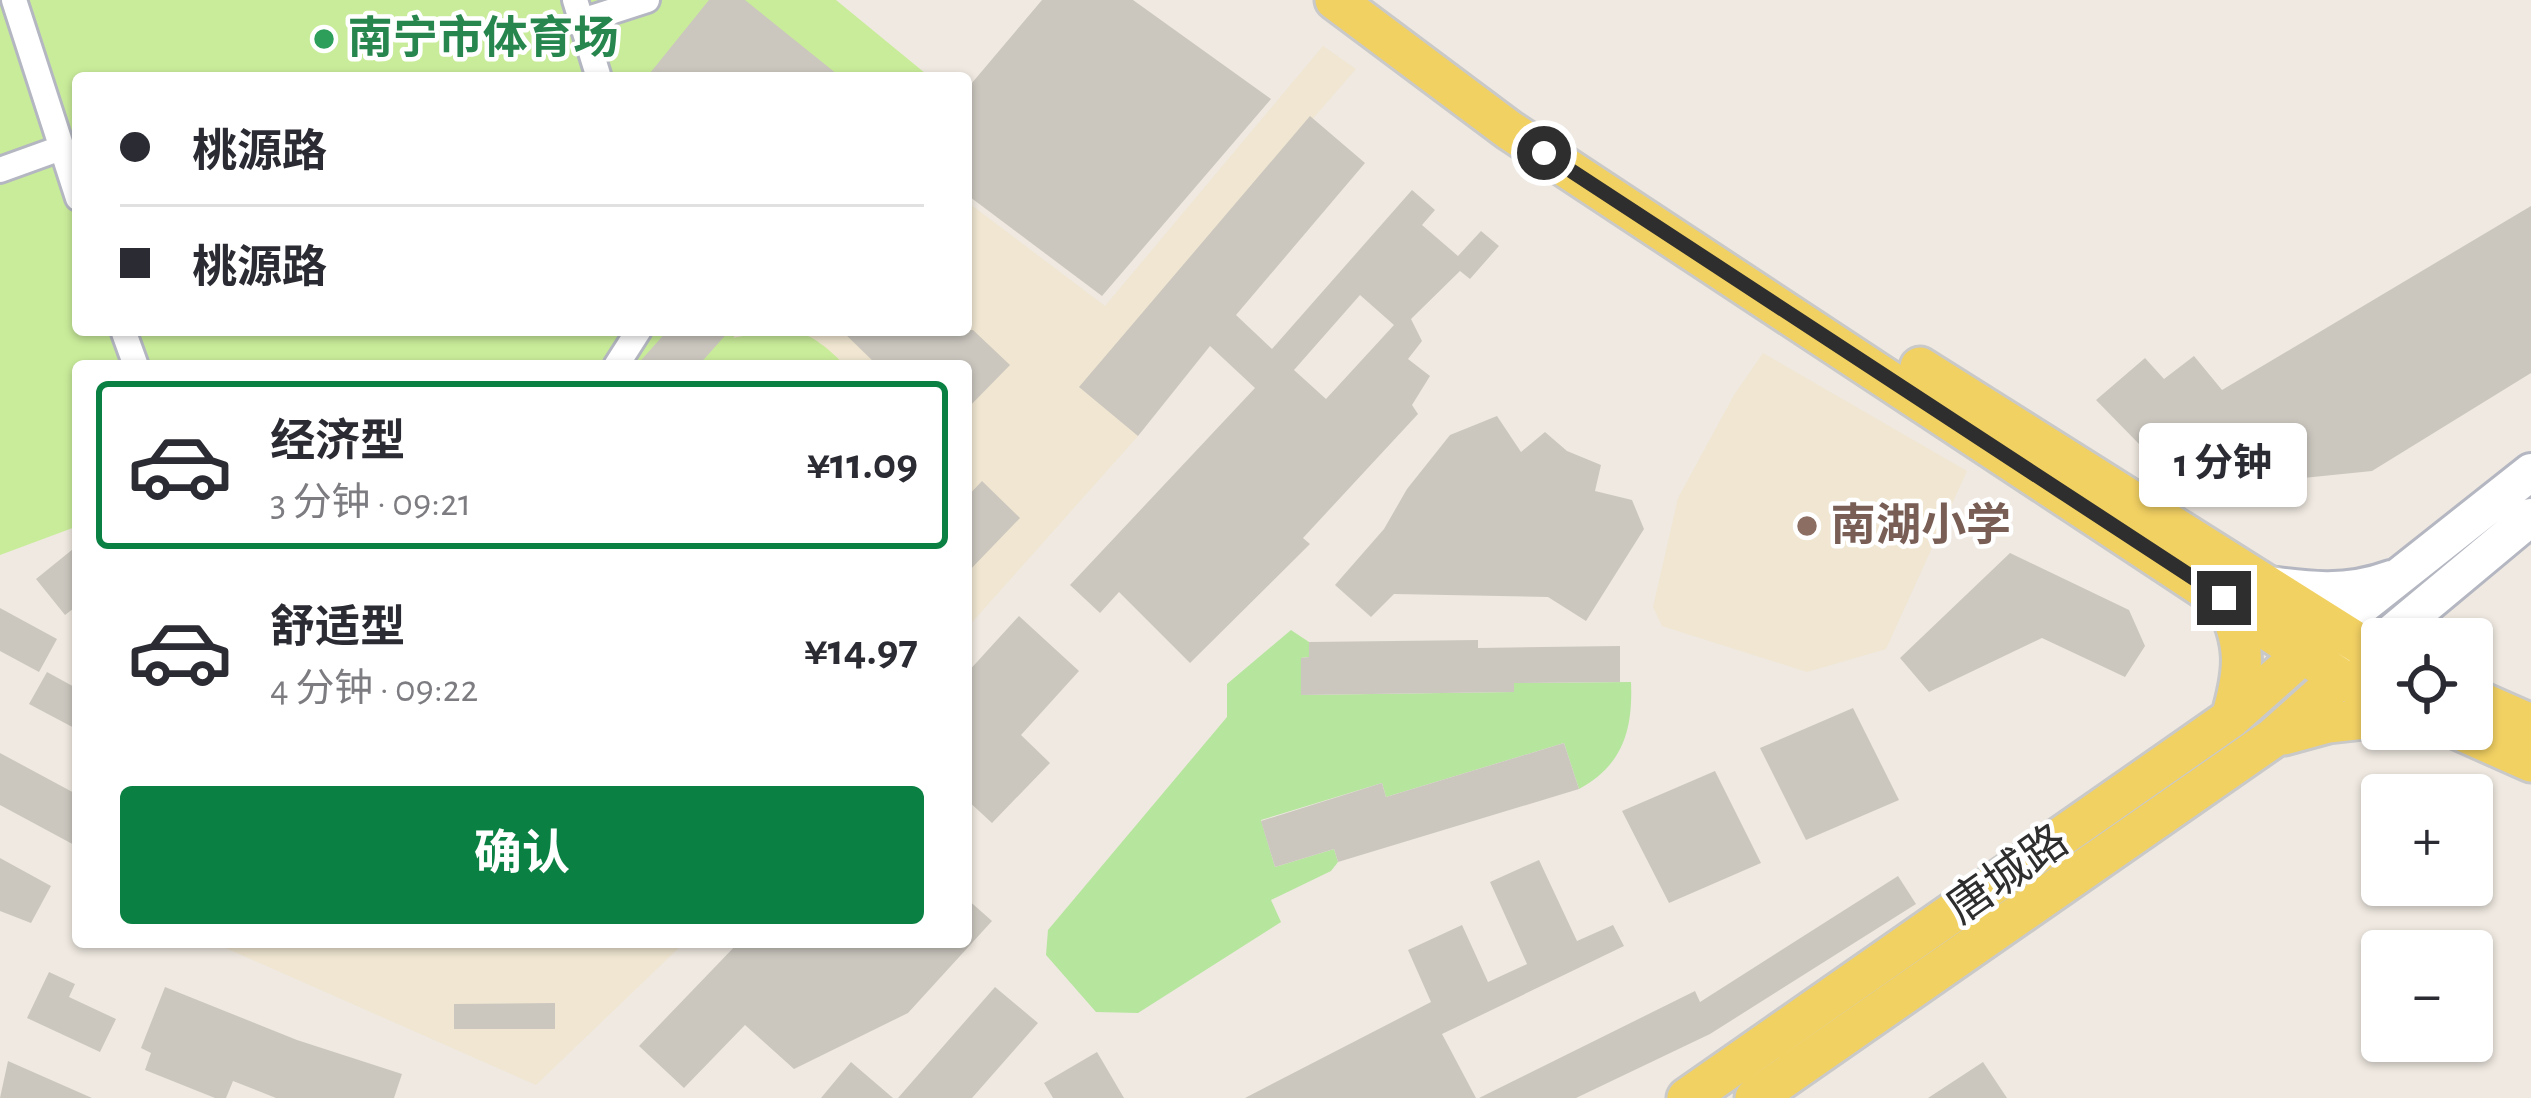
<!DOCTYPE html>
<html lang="zh">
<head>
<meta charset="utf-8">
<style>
  body { margin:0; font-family:"Alegreya Sans","Noto Sans SC",sans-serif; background:#f7f7f7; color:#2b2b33; height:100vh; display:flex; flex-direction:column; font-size:45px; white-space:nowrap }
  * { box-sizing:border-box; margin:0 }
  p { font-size:39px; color:#7c7c81 }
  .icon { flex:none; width:66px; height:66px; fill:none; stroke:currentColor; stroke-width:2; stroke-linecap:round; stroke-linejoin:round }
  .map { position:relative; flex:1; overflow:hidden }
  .side { position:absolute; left:72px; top:360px; width:900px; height:588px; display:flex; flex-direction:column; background:#fff; border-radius:12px; box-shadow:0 3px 9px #0004 }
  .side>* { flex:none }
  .guide { position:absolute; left:72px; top:72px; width:900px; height:264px; border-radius:12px; box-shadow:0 3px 9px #0004; display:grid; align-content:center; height:264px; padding:0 48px; background:#fff }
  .controls { position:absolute; left:2361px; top:618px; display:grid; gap:24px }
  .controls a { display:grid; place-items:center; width:132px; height:132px; border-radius:12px; background:#fff; box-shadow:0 3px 9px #0004; font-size:60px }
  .end { position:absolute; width:54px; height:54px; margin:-27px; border:15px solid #2e2e2e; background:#fff; box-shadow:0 0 0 6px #fff }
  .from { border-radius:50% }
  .bubble { position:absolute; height:84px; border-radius:12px; background:#fff; box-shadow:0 3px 9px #0004; font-size:39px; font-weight:700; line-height:84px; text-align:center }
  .guide b { display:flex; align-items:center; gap:42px; height:114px; font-size:45px }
  .guide b+b { border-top:3px solid #e1e1e2 }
  .guide i { width:30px; height:30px; background:#2b2b33 }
  ul { padding:21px 0 0; list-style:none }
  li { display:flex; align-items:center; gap:36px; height:168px; margin:0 24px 18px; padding:0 24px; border:6px solid transparent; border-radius:12px }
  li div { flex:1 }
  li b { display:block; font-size:45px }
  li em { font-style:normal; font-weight:700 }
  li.active { border-color:#0b8043 }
  li>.icon { width:108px; height:108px; stroke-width:1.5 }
  .cta { display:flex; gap:24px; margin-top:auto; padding:24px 48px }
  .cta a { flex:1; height:138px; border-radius:12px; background:#0b8043; color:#fff; font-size:48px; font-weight:700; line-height:138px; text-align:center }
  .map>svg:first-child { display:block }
  .education { fill:#f0e6d1 }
  .green { fill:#b6e59e }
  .pitch { fill:#c9ec9a }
  .building { fill:#cbc7bf; fill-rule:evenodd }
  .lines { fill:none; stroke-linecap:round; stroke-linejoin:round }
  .minor-casing { stroke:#b4b7c1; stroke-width:30 }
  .secondary-casing { stroke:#b4b7c1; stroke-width:42 }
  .primary-casing { stroke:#c9c9c9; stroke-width:45 }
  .minor { stroke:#fff; stroke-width:24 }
  .secondary { stroke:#fff; stroke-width:36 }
  .primary { stroke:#f2d163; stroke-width:39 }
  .route { stroke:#2e2e2e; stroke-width:15 }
  .leisure-dot { fill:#2e9e5b; stroke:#fff; stroke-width:4.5 }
  .education-dot { fill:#8d6e63; stroke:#fff; stroke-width:4.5 }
  .labels { text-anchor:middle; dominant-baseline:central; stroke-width:9; stroke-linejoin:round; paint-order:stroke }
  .leisure-label { font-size:45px; font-weight:bold; fill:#27864d; stroke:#fff; text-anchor:start }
  .education-label { font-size:45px; font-weight:bold; fill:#785e54; stroke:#fff; text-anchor:start }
  .street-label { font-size:45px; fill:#2e2e2e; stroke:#fff }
</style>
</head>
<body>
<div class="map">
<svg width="2531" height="1098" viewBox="0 0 2531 1098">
  <rect width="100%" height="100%" fill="#efe9e1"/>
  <path class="education" d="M1323,46l33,23 -276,318 58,49 -172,193v-263h-260l33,-36h227v-129l139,105z
    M1763,353l204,118 -81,178 -79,23 -145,-46 -9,-19 25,-109 56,-103z
    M212,942h473l-149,143z"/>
  <path class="green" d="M1291,630l18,12v15l-8,1 1,37 211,-3 1,-9 117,-1c2,48 -8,83 -52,107l-15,-46 -178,54 -4,-14 -121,37 14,47 59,-18 4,13 -7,9 -60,29 10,22 -143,91 -42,-1 -50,-57 2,-25 179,-213v-33z"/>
  <path class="pitch" d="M0,0h836l95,78h-853v252h661l-6,8c59,-12 69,-15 113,28h-768v160l-78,29z"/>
  <path class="building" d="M709,0h36l97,78h-196z
    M1042,0h91l138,99 -169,197 -136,-102v-104z
    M1310,116l55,47 -129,152 36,34 140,-159 23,20 -13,15 36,31 23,-25 18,15 -29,33 -10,-8 -49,48 11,22 -14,18 22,17 -18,29 6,9 -115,124 7,6 -120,119 -71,-71 -19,21 -30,-28 185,-197 -45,-42 -72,90 -59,-49zM1360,295l34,30 -68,74 -32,-29z
    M2531,206v167l-159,98 -89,9 -42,19h-31l-27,-10 -87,-89 49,-42 19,21 30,-23 28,34z
    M668,330h62l-32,36h-62z
    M841,330h132l37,35 -44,45v-44h-88z
    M1497,416l24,36 24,-20 22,19 34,14 -6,26 37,9 12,29 -58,92 -38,-24 -154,-3 -23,23 -36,-32 49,-56 23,-40 43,-54z
    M982,481l38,37 -54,56v-76z
    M78,545v60l-13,10 -29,-36z
    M2010,553l119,57 16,36 -20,31 -83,-39 -113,54 -29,-34z
    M0,608l57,31 -18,33 -39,-21z
    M1019,616l60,55 -58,64 29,28 -58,60 -26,-24v-125z
    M1478,640v8l142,-2v36l-106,1v9l-213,3v-37l8,-1v-15z
    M47,672l31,17v41l-49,-26z
    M1853,708l46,92 -93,40 -46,-92z
    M1564,743l15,46 -241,73 -4,-13 -59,18 -14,-46 121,-38 4,14z
    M0,753l78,42v52l-78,-42z
    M1715,771l46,92 -92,40 -47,-92z
    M0,858l51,28 -20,37 -31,-12z
    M1539,860l38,81 36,-16 11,21 -182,88 34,64h-231l186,-96 -23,-52 54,-25 26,57 39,-18 -37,-82z
    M1898,876l18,28 -206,130 -134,64h-97l216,-107 5,11z
    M966,898l26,23 -84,92 -114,56 -49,-44 -61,63 -45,-42 100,-104h227z
    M49,972l26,12 -6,13 47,22 -16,33 -73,-34z
    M165,987l132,53 105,34 -8,24h-118l-43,-17 -7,17h-11l-70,-28 6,-17 -10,-5z
    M995,987l43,36 -66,75h-74z
    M555,1003v26h-101v-25z
    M1097,1052l27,46h-71l-9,-15z
    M8,1061l84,37h-92z
    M851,1062l42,36h-72z
    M1983,1062l24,36h-79z"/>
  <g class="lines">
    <defs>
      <path id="minor" d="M14,0l64,198
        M575,0l24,78
        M582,21l65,-21
        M0,170l61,-22
        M123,330l13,36
        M616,366l23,-36"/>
      <path id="secondary" d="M2263,584c45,7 85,11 128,-5
        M2320,639l211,-167
        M2351,667l180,-150"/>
      <path id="primary" d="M1335,0l174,130 831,548 42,18
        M1920,367l462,291
        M2224,598c23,46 21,72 7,120
        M2472,698l59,26
        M2457,729l74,33
        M2284,735l44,-12 54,-6
        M1687,1098l544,-380 89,-79
        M1755,1098l518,-360 67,-60"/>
    </defs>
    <use href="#minor" class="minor-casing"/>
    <use href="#secondary" class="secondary-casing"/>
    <use href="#primary" class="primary-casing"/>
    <use href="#minor" class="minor"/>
    <use href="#secondary" class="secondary"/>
    <use href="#primary" class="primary"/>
  </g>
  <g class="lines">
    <path class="route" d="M1544,153l680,445"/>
  </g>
  <circle class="leisure-dot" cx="324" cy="39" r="12"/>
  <circle class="education-dot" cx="1807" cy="526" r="12"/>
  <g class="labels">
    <g class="leisure-label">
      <text x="348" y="39">南宁市体育场</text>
    </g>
    <g class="education-label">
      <text x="1831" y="526">南湖小学</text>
    </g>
    <g class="street-label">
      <text transform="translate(2008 875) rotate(-35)">唐城路</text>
    </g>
  </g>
</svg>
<div class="controls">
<a><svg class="icon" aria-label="locate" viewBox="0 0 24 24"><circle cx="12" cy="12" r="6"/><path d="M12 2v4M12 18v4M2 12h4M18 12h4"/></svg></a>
<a>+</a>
<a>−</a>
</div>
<i class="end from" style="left:1544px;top:153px"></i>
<i class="end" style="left:2224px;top:598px"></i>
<div class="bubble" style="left:2139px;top:423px;width:168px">1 分钟</div>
<div class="guide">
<b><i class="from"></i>桃源路</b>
<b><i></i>桃源路</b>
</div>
<section class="side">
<ul>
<li class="active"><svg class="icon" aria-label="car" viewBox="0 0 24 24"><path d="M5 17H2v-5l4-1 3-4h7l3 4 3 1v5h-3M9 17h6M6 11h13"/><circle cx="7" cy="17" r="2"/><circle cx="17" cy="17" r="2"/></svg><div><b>经济型</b><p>3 分钟 · 09:21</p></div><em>¥11.09</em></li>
<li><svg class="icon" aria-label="car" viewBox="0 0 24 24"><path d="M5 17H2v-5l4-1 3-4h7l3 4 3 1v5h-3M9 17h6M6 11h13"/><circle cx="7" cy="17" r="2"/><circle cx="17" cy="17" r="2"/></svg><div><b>舒适型</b><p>4 分钟 · 09:22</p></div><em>¥14.97</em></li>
</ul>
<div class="cta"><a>确认</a></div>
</section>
</div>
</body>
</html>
